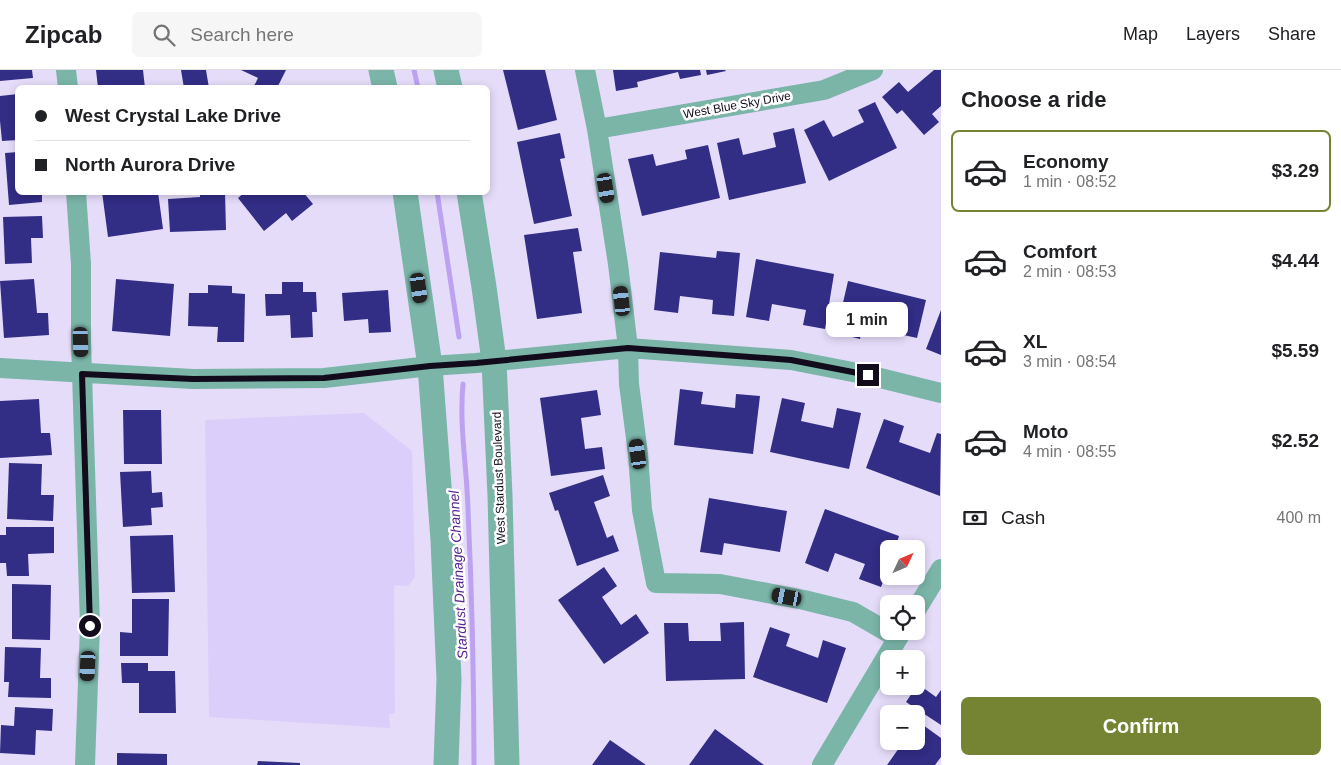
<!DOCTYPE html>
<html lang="en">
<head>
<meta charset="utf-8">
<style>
  body { margin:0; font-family:Arial,sans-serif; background:#f6f6f6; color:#202124; height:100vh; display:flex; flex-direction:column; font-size:19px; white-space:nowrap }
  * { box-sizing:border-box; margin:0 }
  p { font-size:16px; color:#757577 }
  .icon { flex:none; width:28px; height:28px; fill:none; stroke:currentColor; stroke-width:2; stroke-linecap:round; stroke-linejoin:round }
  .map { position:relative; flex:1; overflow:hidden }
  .side { display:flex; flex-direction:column; background:#fff; width:400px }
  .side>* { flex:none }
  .banner { position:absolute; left:15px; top:15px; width:475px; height:110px; border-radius:8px; box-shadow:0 2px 8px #0003; display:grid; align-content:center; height:110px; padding:0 20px; background:#fff }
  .needle { width:32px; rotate:46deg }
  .fabs { position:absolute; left:880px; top:470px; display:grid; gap:10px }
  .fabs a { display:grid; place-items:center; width:45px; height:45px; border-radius:8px; background:#fff; box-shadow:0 2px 8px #0003; font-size:25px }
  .end { position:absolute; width:22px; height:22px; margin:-11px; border:6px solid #110b1b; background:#fff; box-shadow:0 0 0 2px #fff }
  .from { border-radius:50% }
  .bubble { position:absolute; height:35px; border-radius:8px; background:#fff; box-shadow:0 2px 8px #0003; font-size:16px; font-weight:600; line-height:35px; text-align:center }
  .car { position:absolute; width:15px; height:30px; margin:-15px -8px; border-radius:6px; box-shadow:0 0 4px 1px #0007; background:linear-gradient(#222 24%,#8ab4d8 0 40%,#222 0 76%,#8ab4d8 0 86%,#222 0) }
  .banner b { display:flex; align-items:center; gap:18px; height:48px; font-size:19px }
  .banner b+b { border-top:1px solid #e0e0e0 }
  .banner i { width:12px; height:12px; background:#202124 }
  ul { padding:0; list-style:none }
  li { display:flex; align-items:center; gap:15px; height:82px; margin:0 10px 8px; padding:0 10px; border:2px solid transparent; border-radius:8px }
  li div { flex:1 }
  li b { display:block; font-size:19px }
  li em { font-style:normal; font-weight:600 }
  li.on { border-color:#748432 }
  li>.icon { width:45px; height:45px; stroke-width:1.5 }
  h2 { padding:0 20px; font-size:22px; line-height:60px }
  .pay { display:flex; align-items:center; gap:12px; height:55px; padding:0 20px; font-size:19px }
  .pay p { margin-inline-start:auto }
  .cta { display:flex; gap:10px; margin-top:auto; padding:10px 20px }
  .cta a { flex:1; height:58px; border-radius:8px; background:#748432; color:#fff; font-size:20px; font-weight:600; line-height:58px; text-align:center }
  header { display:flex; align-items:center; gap:30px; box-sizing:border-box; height:70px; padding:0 25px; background:#fff; border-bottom:1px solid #e0e0e0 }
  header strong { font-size:24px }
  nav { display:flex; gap:28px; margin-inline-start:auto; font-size:18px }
  .search { width:350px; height:45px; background:#f6f6f6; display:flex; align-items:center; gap:12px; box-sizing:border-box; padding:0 18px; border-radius:8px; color:#757577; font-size:19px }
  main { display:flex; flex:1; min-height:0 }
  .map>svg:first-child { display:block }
  .built { fill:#dbcefa }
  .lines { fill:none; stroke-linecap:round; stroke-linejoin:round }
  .stream { stroke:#bca2f1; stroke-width:5 }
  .building { fill:#322d85 }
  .minor { stroke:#7ab5a8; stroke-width:20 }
  .tertiary { stroke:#7ab5a8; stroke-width:25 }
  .route { stroke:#110b1b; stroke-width:6 }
  .labels { text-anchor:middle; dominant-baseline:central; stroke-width:5; stroke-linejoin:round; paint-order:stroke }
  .street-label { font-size:12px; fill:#110b1b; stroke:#fff }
  .water-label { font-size:14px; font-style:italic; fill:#572395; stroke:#fff }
</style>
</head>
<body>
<header>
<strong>Zipcab</strong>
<div class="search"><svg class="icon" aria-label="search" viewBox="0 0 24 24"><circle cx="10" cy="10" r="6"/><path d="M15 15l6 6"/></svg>Search here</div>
<nav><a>Map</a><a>Layers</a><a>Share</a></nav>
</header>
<main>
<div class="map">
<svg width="941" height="695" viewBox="0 0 941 695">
  <rect width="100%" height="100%" fill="#e5dcfa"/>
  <path class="built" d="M364,343l48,38 3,126 -7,9 -14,-1 1,128 -6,1 1,14 -181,-11 -4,-297z"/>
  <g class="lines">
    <path class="stream" d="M414,0l4,18
      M437,122l22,145
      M463,314c-4,42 4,84 5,126 4,85 6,170 6,255"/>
  </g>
  <path class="building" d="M0,0h32l1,8 -33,3z
    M96,0h47l2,18h-47z
    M181,0h25l3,18h-25z
    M241,0h45l-9,18h-24l5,-10z
    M503,0h42l12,50 -39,10z
    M613,0h87l1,5 -21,4 -2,-7 -41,10 1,5 -22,4z
    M706,0h19l1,1 -19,4z
    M934,0h7v36l-9,8 7,8 -15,13 -22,-25 -5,4 -15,-17 17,-15 9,10z
    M18,24v46l-16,1 -2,-20v-25z
    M875,32l22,46 -68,33 -25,-51 20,-10 9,17 31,-15 -6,-12z
    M794,58l12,55 -77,17 -12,-57 22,-5 4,17 33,-8 -3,-14z
    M560,63l5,25 -5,1 12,57 -38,8 -17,-82z
    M708,75l12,53 -78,18 -14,-57 25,-5 3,12 31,-7 -2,-9z
    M18,82v40h24v10l-33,3 -4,-52z
    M102,122h56l5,37 -55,8z
    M200,122h25l1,38 -56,2 -2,-33 32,-2z
    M245,122h58l10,12 -21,17 -6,-8 -22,18 -26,-33z
    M42,146l1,22h-12l1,25 -27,1 -2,-47z
    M578,158l4,23 -9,1 9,61 -45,6 -13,-84z
    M717,181l23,2 -6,63 -22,-2 1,-14 -33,-4 -2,17 -24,-3 6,-58 56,6z
    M756,189l78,15 -9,55 -22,-4 3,-15 -34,-6 -3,17 -23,-4z
    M34,209l3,34h11l1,22 -45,3 -4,-57z
    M116,209l58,5 -4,52 -58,-5z
    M848,211l78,19 -9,38 -54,-12 -3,13 -24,-6z
    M282,212h21v10h13l1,20h-5l1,25 -22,1 -1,-23 -24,1 -1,-22h17z
    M208,215l24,1v7l13,1 -1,48h-27l1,-15 -30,-1 1,-33h19z
    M388,220l3,42 -22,1 -1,-14 -24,2 -2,-28z
    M941,240v45l-15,-6z
    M680,319l23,3 -2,12 34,4 1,-14 24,2 -7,58 -79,-9z
    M597,320l4,25 -20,3 4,31 17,-2 3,22 -54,7 -11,-78z
    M782,328l23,5 -4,18 32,7 4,-20 24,5 -12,56 -79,-17z
    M39,329l2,34h9l2,22 -52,3v-57z
    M123,340h38l1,54h-38z
    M884,349l20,7 -5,16 31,11 7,-20 4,1 -1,62 -74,-28z
    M9,393l33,1 -1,31h13l-1,26 -46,-2z
    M151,401l1,22 10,-1 1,15 -12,1 1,17 -29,2 -3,-55z
    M603,405l7,21 -16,6 13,36 6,-3 6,16 -42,15 -19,-56 -3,1 -6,-18z
    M709,428l78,13 -7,41 -56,-9 -2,12 -22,-3z
    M825,439l74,27 -4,13h-6v16l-8,22 -22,-8 6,-15 -30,-11 -7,19 -23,-9z
    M6,457h48v26l-26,1 1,22h-22l-1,-13h-6v-28h6z
    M173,465l2,57 -43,1 -2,-57z
    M604,497l13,19 -15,11 19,28 15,-11 13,19 -45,31 -46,-64z
    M12,514l39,1 -1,55 -38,-1z
    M132,529h37l-1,57h-48v-24l12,1z
    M744,552l1,57 -79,2 -2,-58h24l1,18h32l-1,-18z
    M770,557l20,7 -4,12 32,12 5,-18 23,8 -19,55 -74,-26z
    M5,577l36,1 -1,30h11v20l-43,-1 1,-15h-5z
    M121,593h27v8h27l1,42h-37v-30h-17z
    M918,614l18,13 5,-7v35l-35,-23z
    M15,637l38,2 -1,22 -16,-1 -1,25 -35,-2 1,-28 13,1z
    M916,650l25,18v19l-6,8h-48l17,-24h12z
    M715,659l49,36h-75z
    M610,670l36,25h-54z
    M117,683l50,1v11h-50z
    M258,691l42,2v2h-43z"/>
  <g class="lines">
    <path class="minor" d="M66,0l2,18
      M585,0l12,59 21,135 10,84 1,36 9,70 4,56 14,73 64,1 84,16 49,12 45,26
      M597,59l227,-39 49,-20
      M76,122l5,72v78l9,284 -5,139
      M0,298l193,11 131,-1 106,-12 46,-3 152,-15 163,12 77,15 73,18
      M916,540l25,-41
      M822,695l80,-134"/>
    <path class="tertiary" d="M381,0l4,18
      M446,0l4,18
      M405,122l25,174 13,174 6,139 -3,86
      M469,122l15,95 10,74 6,135 7,269"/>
  </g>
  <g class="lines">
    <path class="route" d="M90,556l-8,-252 111,5 131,-1 106,-12 46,-3 152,-15 163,12 77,15"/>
  </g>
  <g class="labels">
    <g class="street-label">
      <text transform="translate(737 35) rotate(-10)">West Blue Sky Drive</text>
      <text transform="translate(499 408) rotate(-92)">West Stardust Boulevard</text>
    </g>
    <g class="water-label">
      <text transform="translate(458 505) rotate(-93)">Stardust Drainage Channel</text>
    </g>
  </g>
</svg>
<div class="fabs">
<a><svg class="needle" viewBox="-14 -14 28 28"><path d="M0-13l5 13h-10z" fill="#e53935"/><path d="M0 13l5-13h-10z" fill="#757577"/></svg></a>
<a><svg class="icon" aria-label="locate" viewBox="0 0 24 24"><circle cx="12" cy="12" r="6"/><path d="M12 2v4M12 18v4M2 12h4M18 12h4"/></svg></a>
<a>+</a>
<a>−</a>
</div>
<i class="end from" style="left:90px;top:556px"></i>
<i class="end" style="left:868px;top:305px"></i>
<div class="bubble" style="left:826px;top:232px;width:82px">1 min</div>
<i class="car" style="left:606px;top:118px;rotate:171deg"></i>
<i class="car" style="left:419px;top:218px;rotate:172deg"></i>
<i class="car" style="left:622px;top:231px;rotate:354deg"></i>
<i class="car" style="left:81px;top:272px;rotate:178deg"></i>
<i class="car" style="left:638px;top:384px;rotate:352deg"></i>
<i class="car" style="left:787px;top:527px;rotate:281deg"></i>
<i class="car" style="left:88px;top:596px;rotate:183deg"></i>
<div class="banner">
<b><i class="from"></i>West Crystal Lake Drive</b>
<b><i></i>North Aurora Drive</b>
</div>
</div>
<section class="side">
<h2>Choose a ride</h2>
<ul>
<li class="on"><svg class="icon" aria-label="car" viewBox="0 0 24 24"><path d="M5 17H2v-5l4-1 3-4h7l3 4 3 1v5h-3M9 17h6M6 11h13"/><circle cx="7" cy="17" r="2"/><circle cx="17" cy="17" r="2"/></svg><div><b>Economy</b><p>1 min · 08:52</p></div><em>$3.29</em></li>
<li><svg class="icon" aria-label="car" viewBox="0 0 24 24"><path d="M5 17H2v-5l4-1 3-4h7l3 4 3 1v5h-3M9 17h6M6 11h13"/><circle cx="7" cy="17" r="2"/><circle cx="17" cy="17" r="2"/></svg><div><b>Comfort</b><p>2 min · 08:53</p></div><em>$4.44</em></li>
<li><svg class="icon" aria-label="car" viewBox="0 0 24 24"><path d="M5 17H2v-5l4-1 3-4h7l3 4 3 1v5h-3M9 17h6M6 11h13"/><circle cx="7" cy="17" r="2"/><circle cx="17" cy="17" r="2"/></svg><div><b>XL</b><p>3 min · 08:54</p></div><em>$5.59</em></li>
<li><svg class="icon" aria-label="car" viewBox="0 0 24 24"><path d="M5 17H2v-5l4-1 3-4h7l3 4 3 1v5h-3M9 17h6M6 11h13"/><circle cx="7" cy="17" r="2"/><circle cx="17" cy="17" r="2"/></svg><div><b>Moto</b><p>4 min · 08:55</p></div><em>$2.52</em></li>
</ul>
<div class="pay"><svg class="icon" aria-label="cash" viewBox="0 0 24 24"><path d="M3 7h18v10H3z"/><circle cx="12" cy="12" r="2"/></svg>Cash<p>400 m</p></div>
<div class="cta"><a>Confirm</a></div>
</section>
</main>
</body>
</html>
